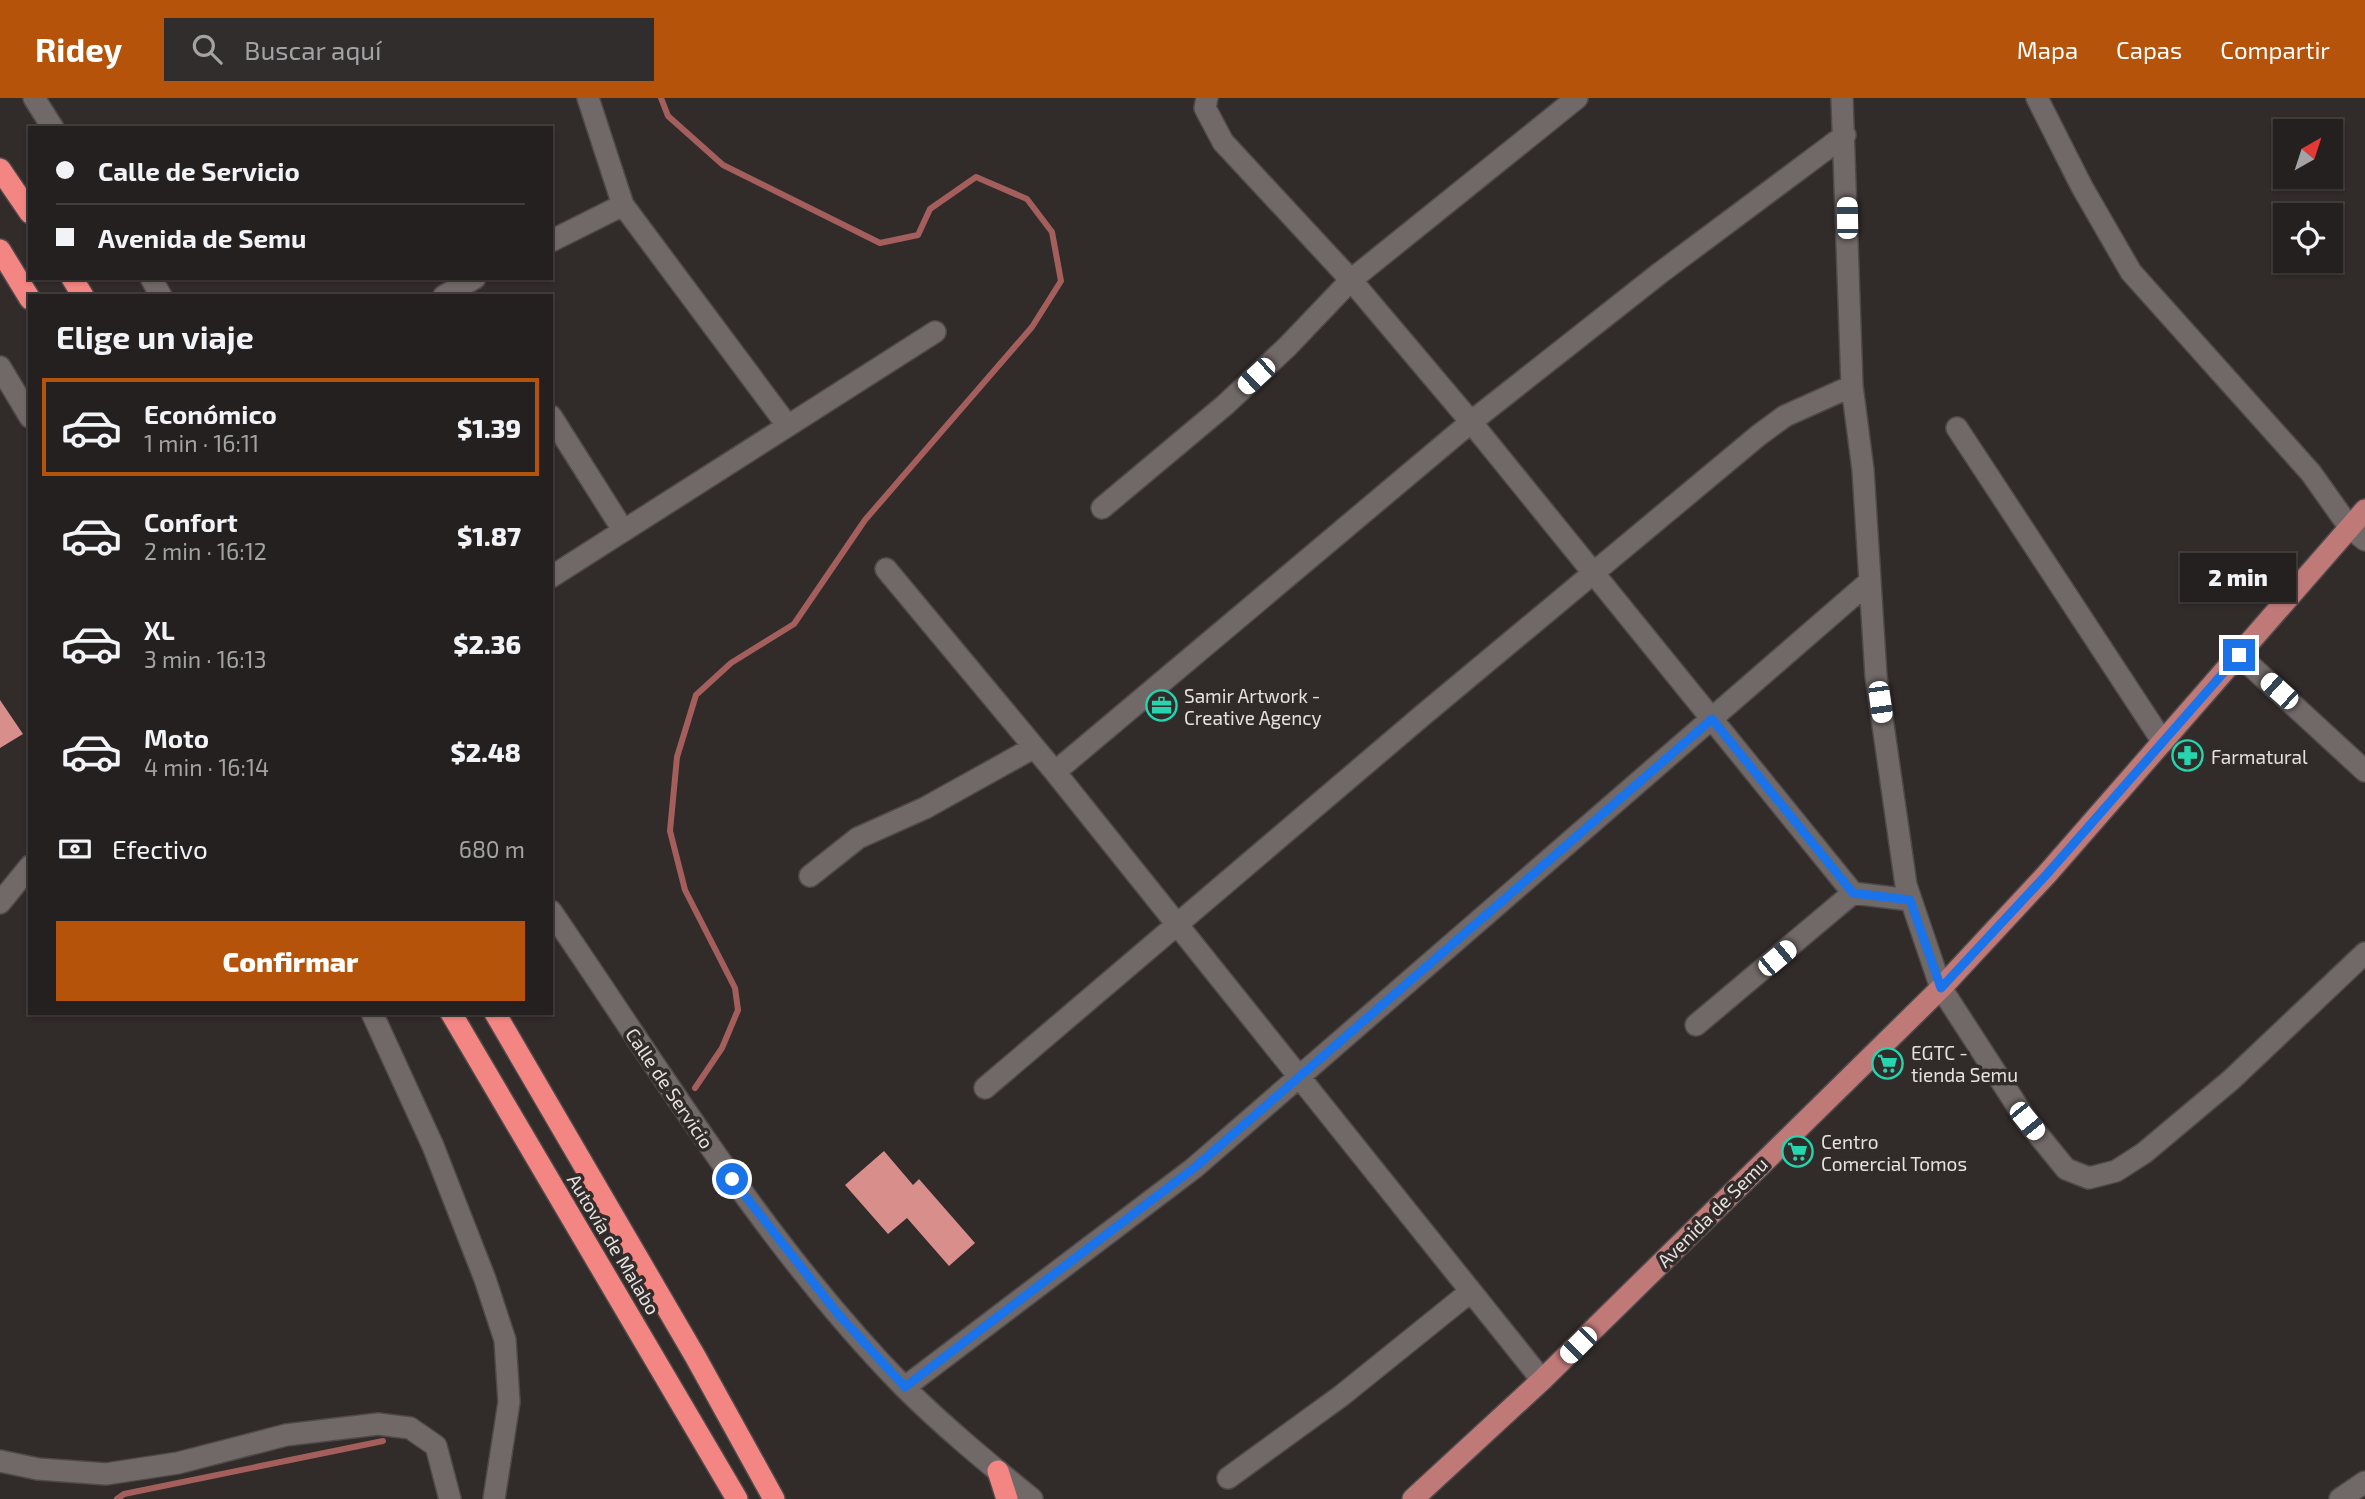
<!DOCTYPE html>
<html lang="es">
<head>
<meta charset="utf-8">
<style>
  body { margin:0; font-family:"Exo 2",sans-serif; background:#312d2d; color:#f1f3f6; height:100vh; display:flex; flex-direction:column; font-size:26px; white-space:nowrap }
  * { box-sizing:border-box; margin:0 }
  p { font-size:23px; color:#a3a3a5 }
  .icon { flex:none; width:38px; height:38px; fill:none; stroke:currentColor; stroke-width:2; stroke-linecap:round; stroke-linejoin:round }
  .map { position:relative; flex:1; overflow:hidden }
  .panel { position:absolute; left:28px; top:196px; width:525px; height:721px; display:flex; flex-direction:column; background:#252020; border-radius:0px; box-shadow:0 2px 5px #0004,0 0 0 2px #423e3e }
  .panel>* { flex:none }
  .banner { position:absolute; left:28px; top:28px; width:525px; height:154px; border-radius:0px; box-shadow:0 2px 5px #0004,0 0 0 2px #423e3e; display:grid; align-content:center; height:154px; padding:0 28px; background:#252020 }
  .needle { width:46px; rotate:39deg }
  .fabs { position:absolute; left:2273px; top:21px; display:grid; gap:14px }
  .fabs a { display:grid; place-items:center; width:70px; height:70px; border-radius:0px; background:#252020; box-shadow:0 2px 5px #0004,0 0 0 2px #423e3e; font-size:35px }
  .end { position:absolute; width:32px; height:32px; margin:-16px; border:9px solid #1a73e8; background:#fff; box-shadow:0 0 0 4px #fff }
  .from { border-radius:50% }
  .bubble { position:absolute; height:49px; border-radius:0px; background:#252020; box-shadow:0 2px 5px #0004,0 0 0 2px #423e3e; font-size:23px; font-weight:800; line-height:49px; text-align:center }
  .car { position:absolute; width:21px; height:42px; margin:-21px -10px; border-radius:9px; box-shadow:0 0 5px 2px #0007; background:linear-gradient(#fff 24%,#345 0 40%,#fff 0 76%,#345 0 86%,#fff 0) }
  .banner b { display:flex; align-items:center; gap:24px; height:66px; font-size:26px }
  .banner b+b { border-top:2px solid #423e3e }
  .banner i { width:18px; height:18px; background:#f1f3f6 }
  ul { padding:0; list-style:none }
  li { display:flex; align-items:center; gap:21px; height:98px; margin:0 14px 10px; padding:0 14px; border:4px solid transparent; border-radius:0px }
  li div { flex:1 }
  li b { display:block; font-size:26px }
  li em { font-style:normal; font-weight:800 }
  li.active { border-color:#b45309 }
  li>.icon { width:63px; height:63px; stroke-width:1.5 }
  h2 { padding:0 28px; font-size:32px; line-height:84px }
  .pay { display:flex; align-items:center; gap:18px; height:77px; padding:0 28px; font-size:26px }
  .pay p { margin-inline-start:auto }
  .cta { display:flex; gap:14px; margin-top:auto; padding:14px 28px }
  .cta a { flex:1; height:80px; border-radius:0px; background:#b45309; color:#fff; font-size:28px; font-weight:800; line-height:80px; text-align:center }
  header { display:flex; align-items:center; gap:42px; box-sizing:border-box; height:98px; padding:0 35px; background:#b45309; color:#fff }
  header strong { font-size:33px }
  nav { display:flex; gap:38px; margin-inline-start:auto; font-size:24px }
  .search { width:490px; height:63px; background:#312d2d; display:flex; align-items:center; gap:18px; box-sizing:border-box; padding:0 24px; border-radius:0px; color:#a3a3a5; font-size:26px }
  .map>svg:first-child { display:block }
  .lines { fill:none; stroke-linecap:round; stroke-linejoin:round }
  .stream { stroke:#a45f5c; stroke-width:6 }
  .building { fill:#d88e8a }
  .minor-casing { stroke:#4f4949; stroke-width:24 }
  .major-casing { stroke:#4f4949; stroke-width:24 }
  .highway-casing { stroke:#4f4949; stroke-width:24 }
  .minor { stroke:#706968; stroke-width:21 }
  .major { stroke:#bf7a78; stroke-width:21 }
  .highway { stroke:#f38582; stroke-width:21 }
  .route { stroke:#1a73e8; stroke-width:9 }
  .labels { text-anchor:middle; dominant-baseline:central; stroke-width:7; stroke-linejoin:round; paint-order:stroke }
  .poi-label { font-size:19px; fill:#e7e2e2; stroke:#312b2a; text-anchor:start }
  .street-label { font-size:19px; fill:#e7e2e2; stroke:#312b2a }
</style>
</head>
<body>
<header>
<strong>Ridey</strong>
<div class="search"><svg class="icon" aria-label="search" viewBox="0 0 24 24"><circle cx="10" cy="10" r="6"/><path d="M15 15l6 6"/></svg>Buscar aquí</div>
<nav><a>Mapa</a><a>Capas</a><a>Compartir</a></nav>
</header>
<div class="map">
<svg width="2365" height="1401" viewBox="0 0 2365 1401">
  <rect width="100%" height="100%" fill="#312b2a"/>
  <g class="lines">
    <path class="stream" d="M661,0l7,18 55,49 157,78 38,-8 12,-26 46,-32 51,22 25,33 9,49 -29,46 -167,193 -71,104 -63,39 -35,32 -19,62 -7,74 15,59 50,98 3,22 -16,38 -27,40
      M117,1401l7,-5 259,-53"/>
  </g>
  <path class="building" d="M0,602l23,34 -23,14z
    M884,1053l29,34 6,-6 56,64 -26,23 -42,-48 -19,16 -43,-49z"/>
  <g class="lines">
    <defs>
      <path id="minor" d="M34,0l19,30
        M588,0l35,107 164,220
        M1207,0l-2,10 18,34 128,138 120,142 382,471 57,7
        M1842,0l10,288 11,84 13,206 30,209 35,103 86,133 39,48 23,9 27,-7 28,-18 87,-73 134,-127
        M2037,0l45,89 49,85 180,201 39,55 15,12
        M551,143l72,-36
        M151,180l10,18
        M444,198l31,-18
        M0,269l30,50
        M551,318l72,114
        M1957,330l206,314
        M1102,410l123,-103 62,-58 64,-67 226,-182
        M886,471l169,203 487,608
        M551,479l384,-245
        M2239,557l126,116
        M1055,674l416,-350 189,-149 185,-138
        M810,778l48,-38 67,-30 108,-60
        M0,805l30,-37
        M551,813c112,163 214,334 353,476 40,40 84,76 128,112
        M372,915l61,133 52,133 20,61 4,62 -15,97
        M1696,927l157,-132
        M985,990l438,-373 336,-280 26,-19 67,-30
        M905,1289l289,-219 675,-586
        M0,1363l38,8 68,5 72,-11 108,-28 92,-11 32,4 26,18 14,53
        M1228,1380l113,-82 129,-104
        M2340,1401l25,-17"/>
      <path id="major" d="M1413,1401l129,-119 399,-392 106,-114 318,-364"/>
      <path id="highway" d="M0,71l30,44
        M0,152l30,49
        M72,180l11,18
        M451,915l286,486
        M495,915l200,343 79,143
        M998,1373l9,28"/>
    </defs>
    <use href="#minor" class="minor-casing"/>
    <use href="#major" class="major-casing"/>
    <use href="#highway" class="highway-casing"/>
    <use href="#minor" class="minor"/>
    <use href="#major" class="major"/>
    <use href="#highway" class="highway"/>
  </g>
  <g class="lines">
    <path class="route" d="M732,1081l106,135 67,73 289,-219 518,-449 141,174 57,7 31,88 106,-114 192,-219"/>
  </g>
  <defs>
    <symbol id="office-ring" viewBox="-11 -11 22 22"><circle r="9.5" fill="#312b2a" stroke="#26d5ae" stroke-width="1.5"/><path d="M-6-3h4V-5.5h4V-3h4V5H-6ZM-1-4.5V-3h2v-1.5ZM-6 0V1H6V0Z" fill="#26d5ae"/></symbol>
    <symbol id="pharmacy-ring" viewBox="-11 -11 22 22"><circle r="9.5" fill="#312b2a" stroke="#26d5ae" stroke-width="1.5"/><path d="M-2-6h4v4h4v4h-4v4h-4v-4h-4v-4h4Z" fill="#26d5ae"/></symbol>
    <symbol id="supermarket-ring" viewBox="-11 -11 22 22"><circle r="9.5" fill="#312b2a" stroke="#26d5ae" stroke-width="1.5"/><path d="M-6-5.5h2.5l.6 2H6L4.5 2H-2.5L-4.4-4H-6ZM-1.5 3.2a1.3 1.3 0 1 0 .1 0ZM3 3.2a1.3 1.3 0 1 0 .1 0Z" fill="#26d5ae"/></symbol>
  </defs>
  <g fill-rule="evenodd">
    <use href="#office-ring" x="1144" y="590" width="35" height="35"/>
    <use href="#pharmacy-ring" x="2170" y="640" width="35" height="35"/>
    <use href="#supermarket-ring" x="1870" y="948" width="35" height="35"/>
    <use href="#supermarket-ring" x="1780" y="1036" width="35" height="35"/>
  </g>
  <g class="labels">
    <g class="poi-label">
      <text x="1184" y="597">Samir Artwork -<tspan x="1184" dy="22">Creative Agency</tspan></text>
      <text x="2211" y="658">Farmatural</text>
      <text x="1911" y="954">EGTC -<tspan x="1911" dy="22">tienda Semu</tspan></text>
      <text x="1821" y="1043">Centro<tspan x="1821" dy="22">Comercial Tomos</tspan></text>
    </g>
    <g class="street-label">
      <text transform="translate(670 990) rotate(56)">Calle de Servicio</text>
      <text transform="translate(1712 1114) rotate(-45)">Avenida de Semu</text>
      <text transform="translate(614 1146) rotate(59)">Autovía de Malabo</text>
    </g>
  </g>
</svg>
<div class="fabs">
<a><svg class="needle" viewBox="-14 -14 28 28"><path d="M0-13l5 13h-10z" fill="#e53935"/><path d="M0 13l5-13h-10z" fill="#a3a3a5"/></svg></a>
<a><svg class="icon" aria-label="locate" viewBox="0 0 24 24"><circle cx="12" cy="12" r="6"/><path d="M12 2v4M12 18v4M2 12h4M18 12h4"/></svg></a>
</div>
<i class="end from" style="left:732px;top:1081px"></i>
<i class="end" style="left:2239px;top:557px"></i>
<div class="bubble" style="left:2180px;top:455px;width:116px">2 min</div>
<i class="car" style="left:1847px;top:120px;rotate:359deg"></i>
<i class="car" style="left:1256px;top:278px;rotate:227deg"></i>
<i class="car" style="left:2279px;top:593px;rotate:312deg"></i>
<i class="car" style="left:1880px;top:604px;rotate:172deg"></i>
<i class="car" style="left:1777px;top:860px;rotate:50deg"></i>
<i class="car" style="left:2027px;top:1023px;rotate:141deg"></i>
<i class="car" style="left:1578px;top:1247px;rotate:225deg"></i>
<div class="banner">
<b><i class="from"></i>Calle de Servicio</b>
<b><i></i>Avenida de Semu</b>
</div>
<section class="panel">
<h2>Elige un viaje</h2>
<ul>
<li class="active"><svg class="icon" aria-label="car" viewBox="0 0 24 24"><path d="M5 17H2v-5l4-1 3-4h7l3 4 3 1v5h-3M9 17h6M6 11h13"/><circle cx="7" cy="17" r="2"/><circle cx="17" cy="17" r="2"/></svg><div><b>Económico</b><p>1 min · 16:11</p></div><em>$1.39</em></li>
<li><svg class="icon" aria-label="car" viewBox="0 0 24 24"><path d="M5 17H2v-5l4-1 3-4h7l3 4 3 1v5h-3M9 17h6M6 11h13"/><circle cx="7" cy="17" r="2"/><circle cx="17" cy="17" r="2"/></svg><div><b>Confort</b><p>2 min · 16:12</p></div><em>$1.87</em></li>
<li><svg class="icon" aria-label="car" viewBox="0 0 24 24"><path d="M5 17H2v-5l4-1 3-4h7l3 4 3 1v5h-3M9 17h6M6 11h13"/><circle cx="7" cy="17" r="2"/><circle cx="17" cy="17" r="2"/></svg><div><b>XL</b><p>3 min · 16:13</p></div><em>$2.36</em></li>
<li><svg class="icon" aria-label="car" viewBox="0 0 24 24"><path d="M5 17H2v-5l4-1 3-4h7l3 4 3 1v5h-3M9 17h6M6 11h13"/><circle cx="7" cy="17" r="2"/><circle cx="17" cy="17" r="2"/></svg><div><b>Moto</b><p>4 min · 16:14</p></div><em>$2.48</em></li>
</ul>
<div class="pay"><svg class="icon" aria-label="cash" viewBox="0 0 24 24"><path d="M3 7h18v10H3z"/><circle cx="12" cy="12" r="2"/></svg>Efectivo<p>680 m</p></div>
<div class="cta"><a>Confirmar</a></div>
</section>
</div>
</body>
</html>
